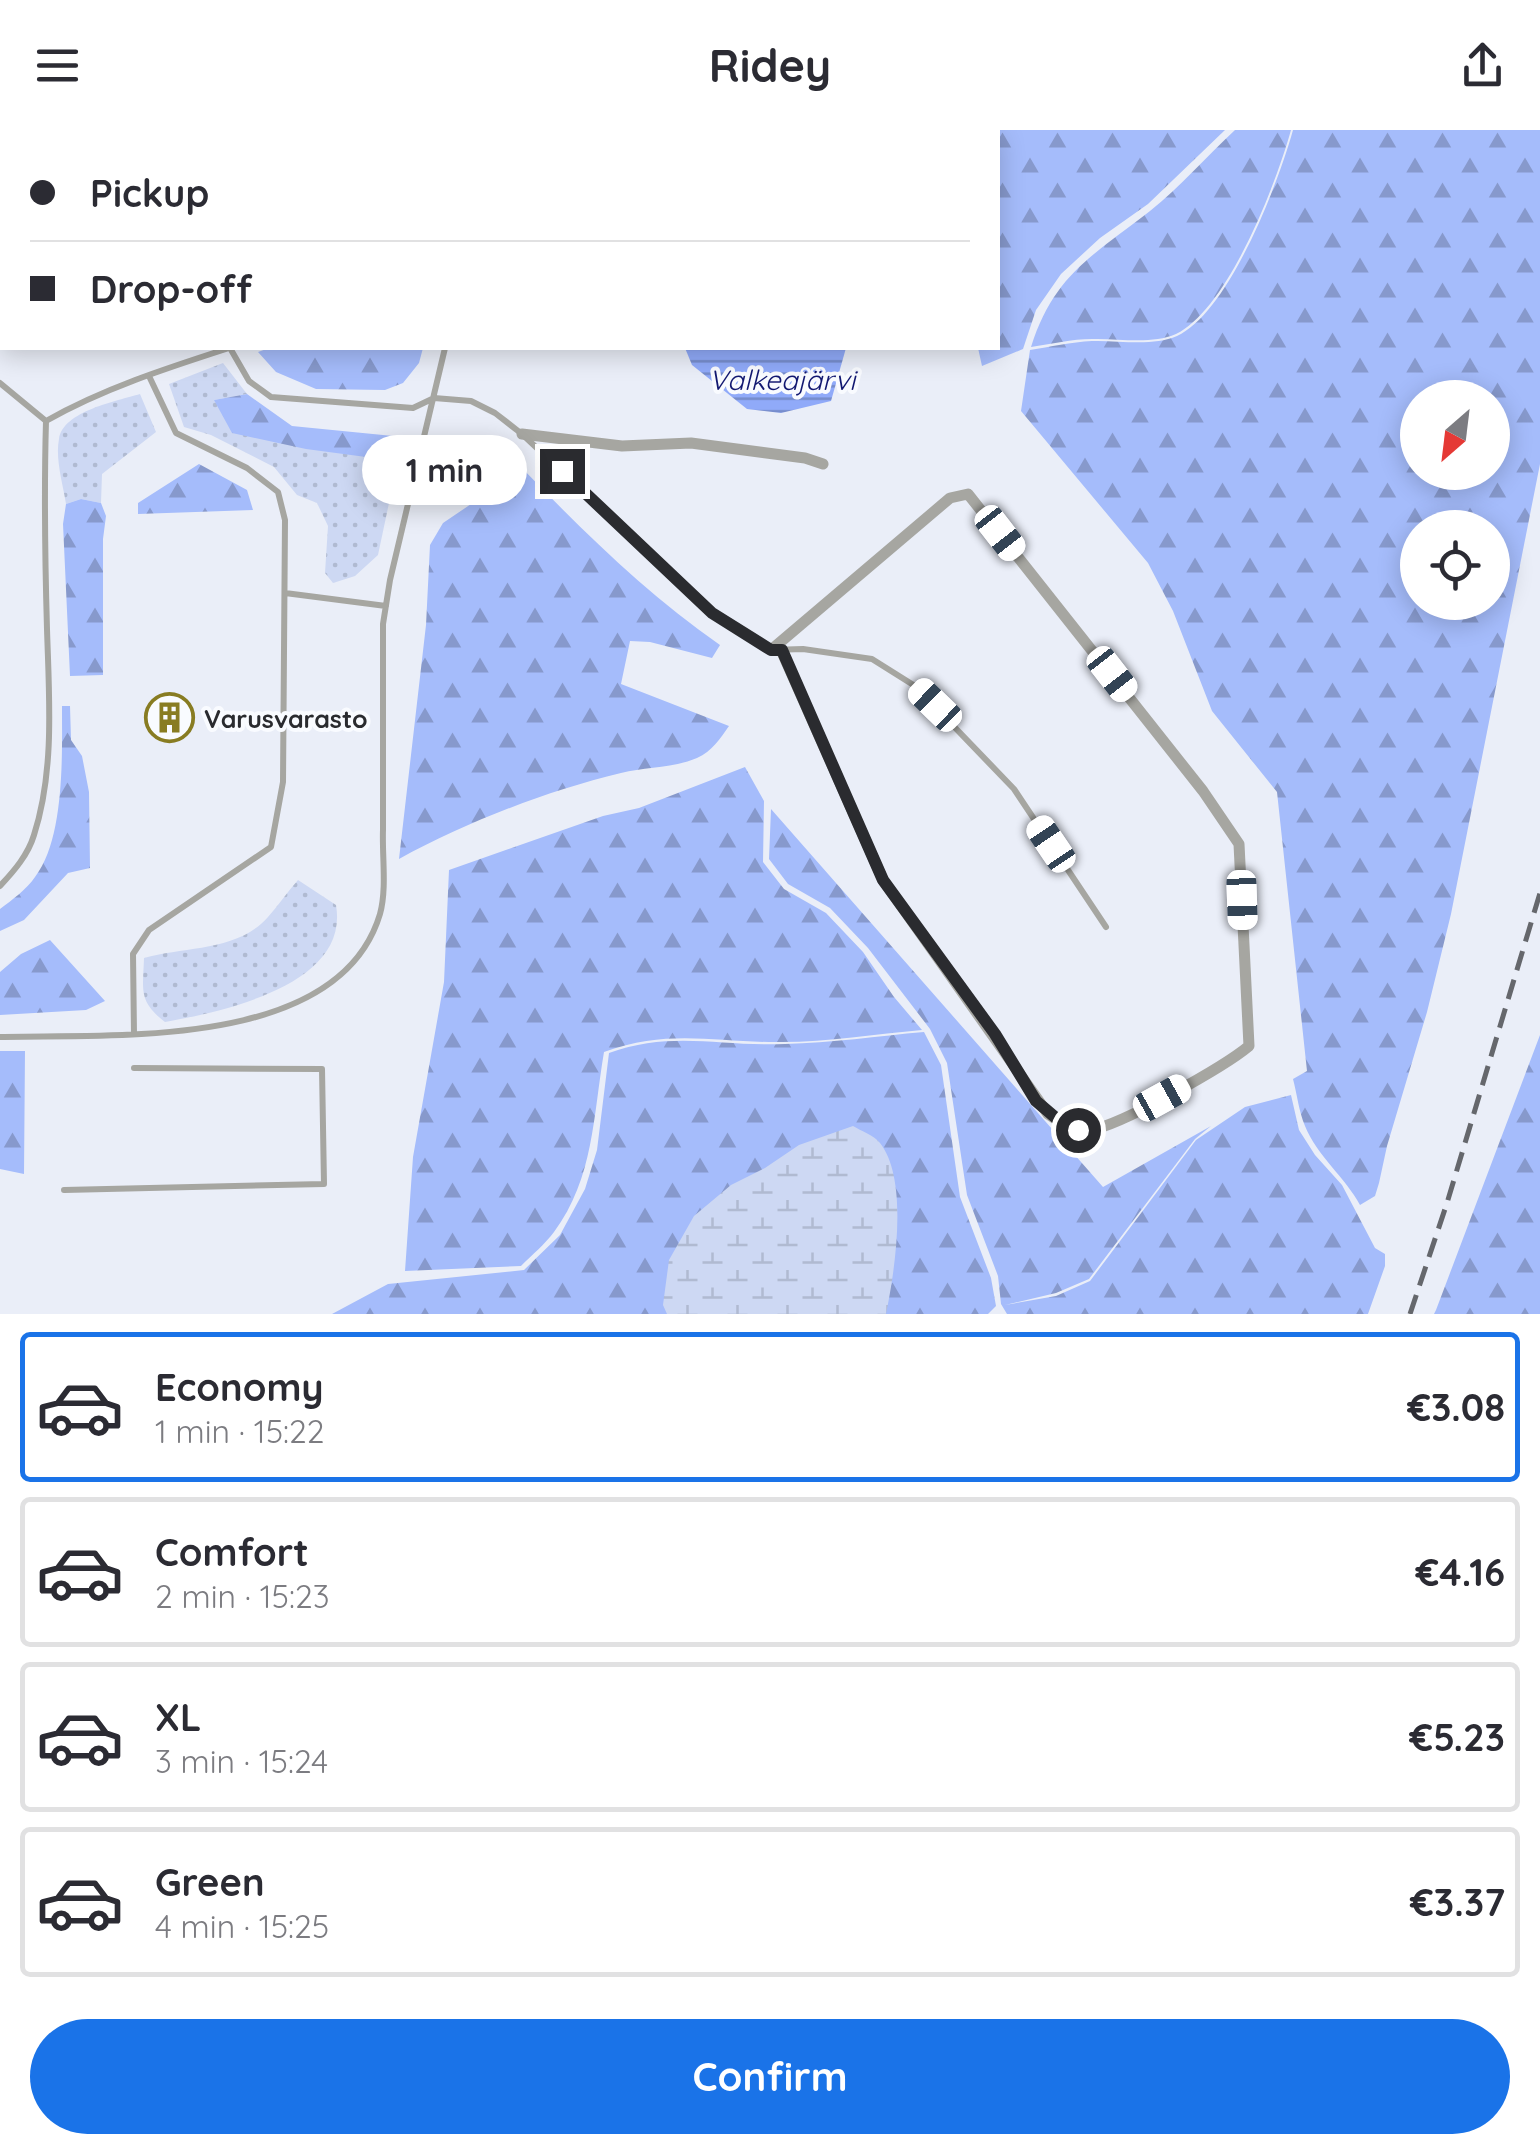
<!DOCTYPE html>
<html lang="en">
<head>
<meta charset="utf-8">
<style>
  body { margin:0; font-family:Quicksand,sans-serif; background:#f7f7f7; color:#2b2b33; height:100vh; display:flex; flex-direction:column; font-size:38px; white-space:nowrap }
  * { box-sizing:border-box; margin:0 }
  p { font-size:32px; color:#7c7c81 }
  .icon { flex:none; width:55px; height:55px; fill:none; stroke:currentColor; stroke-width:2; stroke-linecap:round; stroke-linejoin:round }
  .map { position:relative; height:1184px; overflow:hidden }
  .side { display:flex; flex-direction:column; background:#fff; flex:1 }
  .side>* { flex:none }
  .guide { position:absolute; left:0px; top:0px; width:1000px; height:220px; box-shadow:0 5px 25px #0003; display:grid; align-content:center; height:220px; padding:0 30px; background:#fff }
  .needle { width:65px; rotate:208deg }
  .controls { position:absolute; left:1400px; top:250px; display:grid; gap:20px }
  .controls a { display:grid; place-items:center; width:110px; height:110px; border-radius:50%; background:#fff; box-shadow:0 5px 25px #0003; font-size:50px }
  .end { position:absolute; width:45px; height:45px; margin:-22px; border:12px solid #2a2b2f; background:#fff; box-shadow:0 0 0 5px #fff }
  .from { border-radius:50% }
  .bubble { position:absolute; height:70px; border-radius:35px; background:#fff; box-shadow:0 5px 25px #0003; font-size:32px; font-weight:800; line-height:70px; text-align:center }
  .car { position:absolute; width:30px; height:60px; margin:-30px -15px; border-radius:12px; box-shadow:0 0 8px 2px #0007; background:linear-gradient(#fff 24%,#345 0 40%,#fff 0 76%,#345 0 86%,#fff 0) }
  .guide b { display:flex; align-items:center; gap:35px; height:95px; font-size:38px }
  .guide b+b { border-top:2px solid #e1e1e2 }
  .guide i { width:25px; height:25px; background:#2b2b33 }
  ul { padding:18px 0 0; list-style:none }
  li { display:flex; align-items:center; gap:30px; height:150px; margin:0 20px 15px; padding:0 10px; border:5px solid #e1e1e2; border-radius:10px }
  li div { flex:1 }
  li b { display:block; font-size:38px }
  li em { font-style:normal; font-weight:800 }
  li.current { border-color:#1a73e8 }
  li>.icon { width:90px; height:90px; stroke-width:1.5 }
  .primary-button { display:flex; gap:20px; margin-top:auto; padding:20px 30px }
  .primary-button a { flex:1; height:115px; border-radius:60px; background:#1a73e8; color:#fff; font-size:40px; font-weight:800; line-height:115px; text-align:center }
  header { display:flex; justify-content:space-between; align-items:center; height:130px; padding:0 30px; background:#fff; font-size:45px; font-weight:800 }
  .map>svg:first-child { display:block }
  .grass { fill:url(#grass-dots) }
  .forest { fill:url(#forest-firs); fill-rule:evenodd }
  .wetland { fill:url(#wetland-marsh) }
  .water { fill:url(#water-rules) }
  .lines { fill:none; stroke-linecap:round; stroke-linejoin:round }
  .service { stroke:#a6a6a1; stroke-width:6 }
  .minor { stroke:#a6a6a1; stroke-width:11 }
  .rail { stroke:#65676c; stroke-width:5; stroke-dasharray:20 10; stroke-linecap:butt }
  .route { stroke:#2a2b2f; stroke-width:12 }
  .labels { text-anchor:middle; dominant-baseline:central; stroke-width:8; stroke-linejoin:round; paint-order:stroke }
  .poi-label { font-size:25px; font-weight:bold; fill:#2a2b2f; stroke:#f9fbff; text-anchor:start }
  .water-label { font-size:28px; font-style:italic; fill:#121871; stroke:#f9fbff }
</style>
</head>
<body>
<header><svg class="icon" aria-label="menu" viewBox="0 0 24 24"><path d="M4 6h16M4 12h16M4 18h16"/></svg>Ridey<svg class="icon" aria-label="share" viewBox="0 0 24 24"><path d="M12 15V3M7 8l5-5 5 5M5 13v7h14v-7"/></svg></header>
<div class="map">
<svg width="1540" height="1184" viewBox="0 0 1540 1184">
  <defs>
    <pattern id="grass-dots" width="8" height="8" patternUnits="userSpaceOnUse" patternTransform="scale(2.5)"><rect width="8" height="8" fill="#cdd8f3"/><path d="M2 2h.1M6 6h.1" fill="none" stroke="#b0bad1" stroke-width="1.8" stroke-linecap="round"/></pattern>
    <pattern id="forest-firs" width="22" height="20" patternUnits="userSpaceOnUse" patternTransform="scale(2.5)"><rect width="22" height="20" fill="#a5bcfb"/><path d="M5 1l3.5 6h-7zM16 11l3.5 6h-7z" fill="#8799cc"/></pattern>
    <pattern id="wetland-marsh" width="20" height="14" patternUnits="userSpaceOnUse" patternTransform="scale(2.5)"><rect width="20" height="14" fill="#cdd8f3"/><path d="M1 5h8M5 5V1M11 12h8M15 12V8" fill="none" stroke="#b0bad1"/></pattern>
    <pattern id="water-rules" width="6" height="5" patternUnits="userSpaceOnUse" patternTransform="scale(2.5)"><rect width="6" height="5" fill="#90aaf9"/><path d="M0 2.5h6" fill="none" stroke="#768bca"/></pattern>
  </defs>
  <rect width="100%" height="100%" fill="#eaeef8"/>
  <path class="grass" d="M223,233l24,31 -33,6 167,59 12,-23 10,1 -25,118 -23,21 -22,7 -8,-10 3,-47 -11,-23 -20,-8 -23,-28 -63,-32 -27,-8 -15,-43z
    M140,264l16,38 -54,42 -1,29 -20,-4 -15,5c-3,-20 -11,-45 -7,-65 4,-28 58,-38 81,-45z
    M298,750l38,25c14,80 -112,106 -171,117 -27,-21 -22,-32 -21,-64 41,-12 93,-6 124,-41 11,-12 19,-25 30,-37z"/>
  <path class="forest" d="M0,0h386l1,2h-385v129z
    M958,0h267l-77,74 -48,34 -39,36 -25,36 -13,39 -41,17 -4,-18h20v-216z
    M1235,0h56c-15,54 -63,179 -115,204 -25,11 -58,4 -84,5 -20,0 -41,5 -61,8 23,-73 63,-92 119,-136 30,-24 57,-55 85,-81z
    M1293,0h247v334l-89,450 -24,98 -40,134 -8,37 -4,13 -15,9c-15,-28 -43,-49 -55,-79 -6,-14 -8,-32 -12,-47l14,-8 -30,-279 -65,-81 -39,-100 -25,-48 -127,-152 9,-61c20,-3 41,-8 62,-9 26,-1 60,6 85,-5 52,-24 101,-152 116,-206zM1418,268h74v74h-74zM1418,398h74v74h-74z
    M269,218h154l-4,15 -16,20 -18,7 -69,-1 -40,-17 -18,-20z
    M247,264l45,32 101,10 -12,23 -75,-10 -74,-16 -18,-33z
    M199,334l48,26 6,20 -115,4v-11z
    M518,334c63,65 127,129 202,181l-8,13 -62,-16 -20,-1 -9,43 108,42c-9,13 -17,25 -32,32 -23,10 -52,9 -76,15 -75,18 -154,49 -222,86l27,-234 4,-80 13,-22 34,-23z
    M81,369l20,4 5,13 -3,23v136l-33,1 -7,-152 3,-20z
    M62,576h8l1,34 11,16 7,36 1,76 -22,5 -44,47 -24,11v-22c12,-9 27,-20 35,-32 30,-39 27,-123 27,-171z
    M745,637l19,34 -1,61 21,27 42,24 37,39 31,45 28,33c-46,4 -94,12 -140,12 -67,1 -111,-14 -178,10 -11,64 -10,126 -50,180 -9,12 -22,23 -33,34l-116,5 8,-114 31,-175 5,-112 154,-54 36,-8z
    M771,679l332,378 108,-61 -16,13 -106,140 -33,14 -51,12 51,-9 34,-15 106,-141 49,-33 46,-12 8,35 16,25 27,30 33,63 10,6v12l-17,48h-361l-6,-10 -3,-28 -31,-81 -20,-132 -17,-34 -62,-81 -38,-40 -42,-24 -19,-25z
    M50,810l55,61 -19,9 -86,5v-43l21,-18z
    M924,902l17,33 19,132 31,81 5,28 -8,8h-656l56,-30 136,-14 36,-35 25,-46 12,-39 12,-97c63,-23 113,-6 176,-9 46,-1 93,-8 139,-12z
    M1540,905v279h-106l2,-4z
    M0,921h25l-1,123 -24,-5z"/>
  <path class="wetland" d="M853,996c8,5 21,9 27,17 29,37 15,127 6,171h-219l-4,-9 6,-45 25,-44 37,-31 34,-17 34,-23z"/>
  <path class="water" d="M685,218h161l-15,53 -50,12 -34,-4 -55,-44z"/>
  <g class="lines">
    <path class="service" d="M409,0l2,2
      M230,218l19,33 22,16 142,11 21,-10 37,3 24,12 27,21 190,179 47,30 12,7 32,-1 69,10 43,27 99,103 92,138
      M0,253l46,38c-2,70 -1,139 1,208 2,67 8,141 -13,206 -6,20 -20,36 -34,51
      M46,291c56,-32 121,-53 183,-73
      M285,463l101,13
      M134,904l-1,-80 16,-24 122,-83 12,-65 2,-262 -7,-28 -31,-24 -71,-35 -27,-57
      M0,907c112,-3 339,14 380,-123 7,-25 2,-58 3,-84 0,-69 0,-137 0,-206l7,-44 55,-232
      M64,1060l260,-6 -2,-115 -188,-1"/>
    <path class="minor" d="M522,304l100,12 69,-3 114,15 18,6
      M771,520l179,-152 18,-4 235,297 36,53 10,202c-24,20 -129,80 -159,84 -16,2 -29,-7 -42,-16l-165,-234 -102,-230"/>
    <path class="rail" d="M1410,1184l37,-111 93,-310"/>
  </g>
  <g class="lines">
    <path class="route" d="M562,341l150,142 59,37h11l101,230 112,154 41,67 27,23 15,6"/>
  </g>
  <defs>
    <symbol id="building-ring" viewBox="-11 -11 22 22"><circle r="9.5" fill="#f9fbff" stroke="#887c22" stroke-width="1.5"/><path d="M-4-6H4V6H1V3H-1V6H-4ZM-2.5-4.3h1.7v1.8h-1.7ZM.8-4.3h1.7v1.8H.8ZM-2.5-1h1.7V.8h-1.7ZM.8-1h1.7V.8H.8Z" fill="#887c22"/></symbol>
  </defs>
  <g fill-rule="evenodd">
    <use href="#building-ring" x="142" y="560" width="55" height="55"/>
  </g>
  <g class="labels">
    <g class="poi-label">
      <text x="204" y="588">Varusvarasto</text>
    </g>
    <g class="water-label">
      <text x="782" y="249">Valkeajärvi</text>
    </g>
  </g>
</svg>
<div class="controls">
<a><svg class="needle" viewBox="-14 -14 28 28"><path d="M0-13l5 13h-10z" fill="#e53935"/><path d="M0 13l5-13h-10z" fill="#7c7c81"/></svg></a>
<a><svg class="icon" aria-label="locate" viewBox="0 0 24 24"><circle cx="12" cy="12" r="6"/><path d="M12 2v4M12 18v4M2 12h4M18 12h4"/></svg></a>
</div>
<i class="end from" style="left:1078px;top:1000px"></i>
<i class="end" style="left:562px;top:341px"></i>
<div class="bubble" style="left:362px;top:305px;width:165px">1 min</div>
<i class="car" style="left:1000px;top:403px;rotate:142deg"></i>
<i class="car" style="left:1112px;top:544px;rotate:142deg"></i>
<i class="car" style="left:935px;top:575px;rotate:314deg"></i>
<i class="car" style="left:1051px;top:714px;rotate:326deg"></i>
<i class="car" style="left:1242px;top:770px;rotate:178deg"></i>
<i class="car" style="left:1162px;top:968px;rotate:61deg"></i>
<div class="guide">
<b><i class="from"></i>Pickup</b>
<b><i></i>Drop-off</b>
</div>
</div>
<section class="side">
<ul>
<li class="current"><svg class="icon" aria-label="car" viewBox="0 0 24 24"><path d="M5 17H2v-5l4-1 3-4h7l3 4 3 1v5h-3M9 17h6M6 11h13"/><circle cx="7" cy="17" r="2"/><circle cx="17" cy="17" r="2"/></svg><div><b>Economy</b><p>1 min · 15:22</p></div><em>€3.08</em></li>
<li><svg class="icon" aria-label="car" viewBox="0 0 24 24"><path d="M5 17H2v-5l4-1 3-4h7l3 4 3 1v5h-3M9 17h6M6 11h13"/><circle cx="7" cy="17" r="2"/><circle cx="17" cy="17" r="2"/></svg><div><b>Comfort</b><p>2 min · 15:23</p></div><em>€4.16</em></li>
<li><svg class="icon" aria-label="car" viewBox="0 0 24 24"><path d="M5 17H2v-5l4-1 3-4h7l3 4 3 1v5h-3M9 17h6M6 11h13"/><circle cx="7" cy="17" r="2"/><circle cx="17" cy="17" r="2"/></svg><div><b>XL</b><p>3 min · 15:24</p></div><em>€5.23</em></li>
<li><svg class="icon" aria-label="car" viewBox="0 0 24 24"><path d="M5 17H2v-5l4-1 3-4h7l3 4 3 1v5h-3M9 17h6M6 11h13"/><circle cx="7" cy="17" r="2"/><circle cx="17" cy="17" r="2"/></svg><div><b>Green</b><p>4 min · 15:25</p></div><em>€3.37</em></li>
</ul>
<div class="primary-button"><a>Confirm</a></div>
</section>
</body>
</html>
